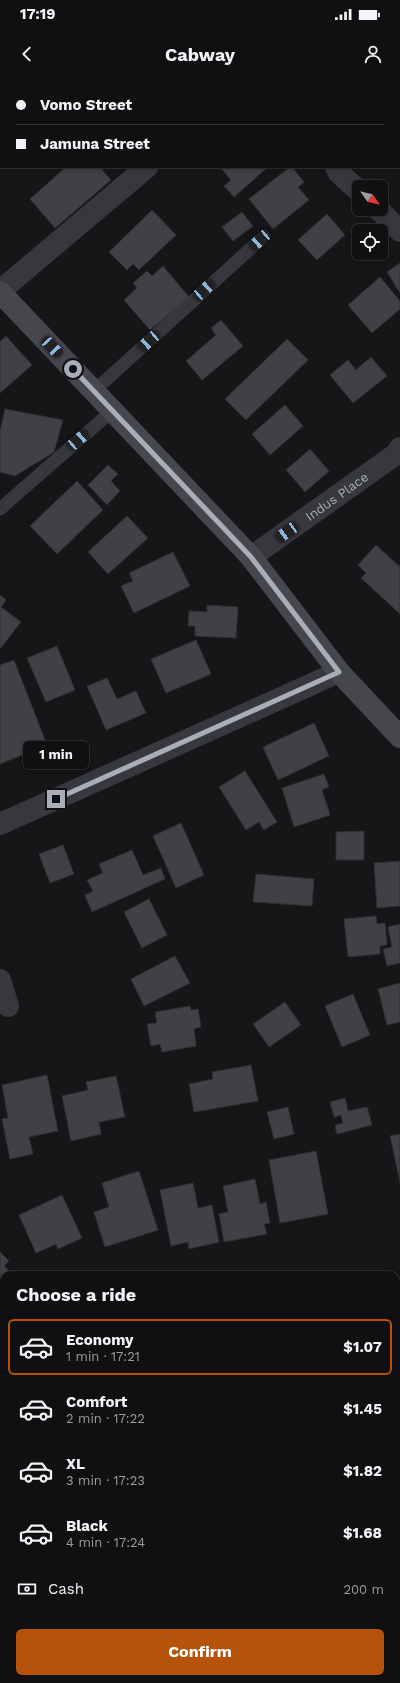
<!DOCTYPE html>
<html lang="en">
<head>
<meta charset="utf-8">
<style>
  body { margin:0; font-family:"Work Sans",sans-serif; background:#1e1e20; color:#f1f3f6; height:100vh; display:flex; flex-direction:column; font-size:15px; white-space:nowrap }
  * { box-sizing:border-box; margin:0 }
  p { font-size:13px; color:#9c9d9f }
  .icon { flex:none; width:22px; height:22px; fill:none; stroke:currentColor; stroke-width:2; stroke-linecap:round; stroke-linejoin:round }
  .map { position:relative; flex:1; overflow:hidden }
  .details { position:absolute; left:0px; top:1191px; width:400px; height:412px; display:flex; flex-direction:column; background:#101012; border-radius:12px 12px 0 0; box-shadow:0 2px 6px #0003,0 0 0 1px #303032 }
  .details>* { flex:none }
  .guide { position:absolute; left:0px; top:0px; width:400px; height:88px; box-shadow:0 2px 6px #0003,0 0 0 1px #303032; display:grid; align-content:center; height:88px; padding:0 16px; background:#101012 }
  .needle { width:26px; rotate:124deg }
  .controls { position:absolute; left:352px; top:100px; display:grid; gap:8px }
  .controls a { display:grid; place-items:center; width:36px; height:36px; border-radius:6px; background:#101012; box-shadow:0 2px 6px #0003,0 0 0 1px #303032; font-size:20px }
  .end { position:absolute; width:18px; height:18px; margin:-9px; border:5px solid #a8adb8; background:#111; box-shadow:0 0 0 2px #111 }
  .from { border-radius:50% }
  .bubble { position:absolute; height:28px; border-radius:6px; background:#101012; box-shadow:0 2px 6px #0003,0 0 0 1px #303032; font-size:13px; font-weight:700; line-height:28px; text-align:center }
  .car { position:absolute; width:12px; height:24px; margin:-12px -6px; border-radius:5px; box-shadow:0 0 3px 1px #0007; background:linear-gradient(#222 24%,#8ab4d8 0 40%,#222 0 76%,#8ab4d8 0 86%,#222 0) }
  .guide b { display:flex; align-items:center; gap:14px; height:38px; font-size:15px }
  .guide b+b { border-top:1px solid #303032 }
  .guide i { width:10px; height:10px; background:#f1f3f6 }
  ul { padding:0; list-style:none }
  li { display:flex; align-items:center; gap:12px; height:56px; margin:0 8px 6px; padding:0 8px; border:2px solid transparent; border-radius:6px }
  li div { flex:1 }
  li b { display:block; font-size:15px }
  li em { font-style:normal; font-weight:700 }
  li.selected { border-color:#b45309 }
  li>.icon { width:36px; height:36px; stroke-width:1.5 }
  h2 { padding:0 16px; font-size:18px; line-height:48px }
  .pay { display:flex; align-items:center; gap:10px; height:44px; padding:0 16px; font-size:15px }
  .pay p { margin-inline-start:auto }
  .cta { display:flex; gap:8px; margin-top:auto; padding:8px 16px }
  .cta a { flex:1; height:46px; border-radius:6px; background:#b45309; color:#fff; font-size:16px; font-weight:700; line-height:46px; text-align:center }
  .status { display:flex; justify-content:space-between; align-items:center; height:28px; padding:0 20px; background:#101012; direction:ltr }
  .status svg { height:11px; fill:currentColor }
  header { display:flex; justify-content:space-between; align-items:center; height:52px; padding:0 16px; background:#101012; font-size:18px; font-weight:700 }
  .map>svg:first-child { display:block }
  .building { fill:#404145; stroke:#303034 }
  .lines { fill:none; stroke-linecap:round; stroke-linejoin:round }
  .service { stroke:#37383d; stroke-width:13 }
  .minor { stroke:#37383d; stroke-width:22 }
  .tertiary { stroke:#37383d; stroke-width:22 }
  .secondary { stroke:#45474d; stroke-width:22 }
  .route { stroke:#a8adb8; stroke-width:5 }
  .labels { text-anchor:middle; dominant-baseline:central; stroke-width:3; stroke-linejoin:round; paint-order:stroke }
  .street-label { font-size:13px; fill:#a8adb8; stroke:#111113 }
</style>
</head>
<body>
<div class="status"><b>17:19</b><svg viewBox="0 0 49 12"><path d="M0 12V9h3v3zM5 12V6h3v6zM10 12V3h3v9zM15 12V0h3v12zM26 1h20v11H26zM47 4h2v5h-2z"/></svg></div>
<header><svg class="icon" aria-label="back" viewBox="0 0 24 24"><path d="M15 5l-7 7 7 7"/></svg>Cabway<svg class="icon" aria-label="person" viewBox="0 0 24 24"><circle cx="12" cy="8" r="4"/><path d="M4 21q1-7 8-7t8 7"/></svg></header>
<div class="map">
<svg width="400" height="1603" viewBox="0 0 400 1603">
  <rect width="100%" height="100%" fill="#161618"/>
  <path class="building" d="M184,0h41l-40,1z
    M0,21h1l-1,39z
    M66,87h40l-4,3 9,10 -56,48 -25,-29z
    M220,87h48l-34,30 -10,-11 7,-6z
    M290,87h2l12,15 -6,5 11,13 -36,29 -24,-30z
    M152,130l24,25 -37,35 -6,-6 -6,6 -18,-18z
    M242,132l11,14 -20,15 -11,-14z
    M327,134l18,21 -28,25 -19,-20z
    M400,183v30l-13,-21z
    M163,186l26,31 -39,33 -26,-30 13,-12 -4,-5 14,-12 5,5z
    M380,197l20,24v8l-28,24 -24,-28z
    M221,240l22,26 -41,34 -16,-19 30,-26 -5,-7z
    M6,256l26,29 -32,28v-51z
    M287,259l21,21 -62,60 -21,-21z
    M371,277l16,19 -34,27 -23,-28 18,-15 8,10z
    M285,325l18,21 -33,29 -18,-21z
    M5,329l58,11 -9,32 -39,24 -15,-4v-41z
    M310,369l19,22 -24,21 -19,-22z
    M108,385l10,9 -7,7 9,10 -13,14 -19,-20z
    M77,401l26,29 -46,44 -27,-28z
    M127,436l21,22 -40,36 -20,-22z
    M376,465l23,21 1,-1v49l-39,-36 5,-5 -8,-8z
    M173,472l17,34 -56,27 -13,-27 12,-5 -4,-8z
    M0,515l6,5 -5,7 20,15 -21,27z
    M207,525l31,2 -2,31 -41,-2v-10h-7l1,-15 18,1z
    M196,560l15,34 -45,19 -15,-34z
    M57,566l18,44 -29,12 -19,-44z
    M14,580l33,85 -47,19v-99z
    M107,598l10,21 19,-8 10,22 -40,17 -19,-44z
    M314,643l15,33 -51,24 -15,-33z
    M245,691l32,51 -13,8 -5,-8 -13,8 -27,-43z
    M324,694l5,13 -7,3 8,25 -36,12 -12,-39z
    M181,743l23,52 -28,13 -23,-52z
    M364,751v29h-28v-28z
    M63,765l11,29 -24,9 -11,-29z
    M132,770l11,25 18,-7 4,11 -73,33 -7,-17 8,-4 -6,-11 16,-7 -4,-9z
    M400,781v45l-23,2 -3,-45z
    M256,794l58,5 -2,27 -59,-4z
    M149,819l18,36 -25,13 -18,-36z
    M376,836l1,8 8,-1 2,22 -7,1v8l-32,3 -4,-38z
    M400,844v39l-13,3 -4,-17 9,-2 -4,-20z
    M175,876l15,27 -46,23 -13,-27z
    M400,903v39l-13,3 -9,-36z
    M353,914l17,41 -28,12 -17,-41z
    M285,922l16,23 -32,22 -16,-23z
    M190,926l1,4 7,-1 3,18 -7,2 2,17 -34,6 -2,-8 -9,2 -4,-22 10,-1 -2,-11z
    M251,985l7,36 -64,11 -5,-28 24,-5 -1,-7z
    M47,995l11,56 -29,6 4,17 -23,5 -8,-40 6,-1 -6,-33z
    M116,996l9,41 -26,5 2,12 -30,7 -9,-45 26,-6 -2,-8z
    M345,1018l3,13 19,-4 5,18 -35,9 -2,-9 8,-2 -2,-8 -7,2 -4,-15z
    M288,1027l6,27 -20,5 -7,-27z
    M400,1054v48l-10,-46z
    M316,1071l12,63 -48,9 -11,-63z
    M139,1091l19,59 -53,17 -11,-35 15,-5 -7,-24z
    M255,1099l5,25 6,-2 4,21 -6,1 3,10 -43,8 -5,-28 9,-2 -5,-26z
    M193,1103l5,25 14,-3 7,37 -30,7 -1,-7 -17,4 -11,-56z
    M62,1115l20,43 -24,11 -2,-5 -20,9 -17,-38z
    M0,1172l9,9 -5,5 9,9h-9v15l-1,2 -3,-2z
    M400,1297v65l-4,1v-65z
    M400,1465v49h-4v-48z
    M4,1483v27l-4,-3v-19z
    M97,1599h72l1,4h-73z"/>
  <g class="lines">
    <path class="service" d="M94,311l166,-151
      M0,429l112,-98"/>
    <g class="minor">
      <path d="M336,87l3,6 20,18"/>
      <path d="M378,129l22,22"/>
      <path d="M0,211l147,-124"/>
      <path id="s1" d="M251,477l145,-103 4,-6"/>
      <path d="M0,744l339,-152"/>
      <path d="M0,900l8,26"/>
      <path d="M293,1599l2,4"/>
    </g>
    <path class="tertiary" d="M396,1214h4
      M0,1359l4,-5"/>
    <path class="secondary" d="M0,212l251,265 88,115 61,65"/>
  </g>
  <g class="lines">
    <path class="route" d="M56,719l283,-127 -88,-115 -178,-188"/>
  </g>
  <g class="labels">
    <g class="street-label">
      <text stroke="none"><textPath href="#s1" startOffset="105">Indus Place</textPath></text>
    </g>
  </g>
</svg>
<div class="controls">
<a><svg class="needle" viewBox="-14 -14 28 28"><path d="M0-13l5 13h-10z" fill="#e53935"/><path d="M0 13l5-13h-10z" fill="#9c9d9f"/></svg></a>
<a><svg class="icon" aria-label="locate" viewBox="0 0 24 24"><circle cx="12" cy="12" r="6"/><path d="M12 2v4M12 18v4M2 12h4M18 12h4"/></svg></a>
</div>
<i class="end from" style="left:73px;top:289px"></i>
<i class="end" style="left:56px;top:719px"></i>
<div class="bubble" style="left:23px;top:661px;width:66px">1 min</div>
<i class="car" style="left:260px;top:160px;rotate:228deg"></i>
<i class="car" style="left:204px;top:210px;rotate:48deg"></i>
<i class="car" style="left:149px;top:261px;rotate:228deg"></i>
<i class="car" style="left:52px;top:267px;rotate:137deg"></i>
<i class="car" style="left:78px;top:360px;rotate:49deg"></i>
<i class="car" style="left:287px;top:452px;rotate:235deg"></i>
<div class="guide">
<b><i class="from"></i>Vomo Street</b>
<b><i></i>Jamuna Street</b>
</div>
<section class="details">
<h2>Choose a ride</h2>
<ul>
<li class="selected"><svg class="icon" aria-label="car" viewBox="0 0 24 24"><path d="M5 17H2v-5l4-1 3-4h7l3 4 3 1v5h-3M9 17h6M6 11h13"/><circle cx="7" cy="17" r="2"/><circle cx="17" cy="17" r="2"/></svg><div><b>Economy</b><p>1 min · 17:21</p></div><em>$1.07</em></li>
<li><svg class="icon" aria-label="car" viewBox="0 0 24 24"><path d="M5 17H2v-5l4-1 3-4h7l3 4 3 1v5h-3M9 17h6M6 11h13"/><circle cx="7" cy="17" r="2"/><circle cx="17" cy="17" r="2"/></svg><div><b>Comfort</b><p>2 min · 17:22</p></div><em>$1.45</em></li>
<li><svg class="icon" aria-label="car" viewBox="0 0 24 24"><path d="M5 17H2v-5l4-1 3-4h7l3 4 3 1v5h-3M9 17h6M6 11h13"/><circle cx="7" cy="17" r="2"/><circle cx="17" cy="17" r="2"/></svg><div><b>XL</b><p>3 min · 17:23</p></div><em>$1.82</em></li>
<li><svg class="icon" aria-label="car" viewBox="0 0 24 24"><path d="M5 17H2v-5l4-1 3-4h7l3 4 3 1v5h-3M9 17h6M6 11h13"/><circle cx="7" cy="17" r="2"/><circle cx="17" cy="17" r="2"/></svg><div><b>Black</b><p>4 min · 17:24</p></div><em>$1.68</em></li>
</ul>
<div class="pay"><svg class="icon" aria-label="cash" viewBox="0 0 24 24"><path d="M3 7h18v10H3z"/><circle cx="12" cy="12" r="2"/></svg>Cash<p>200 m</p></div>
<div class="cta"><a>Confirm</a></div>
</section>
</div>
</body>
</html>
